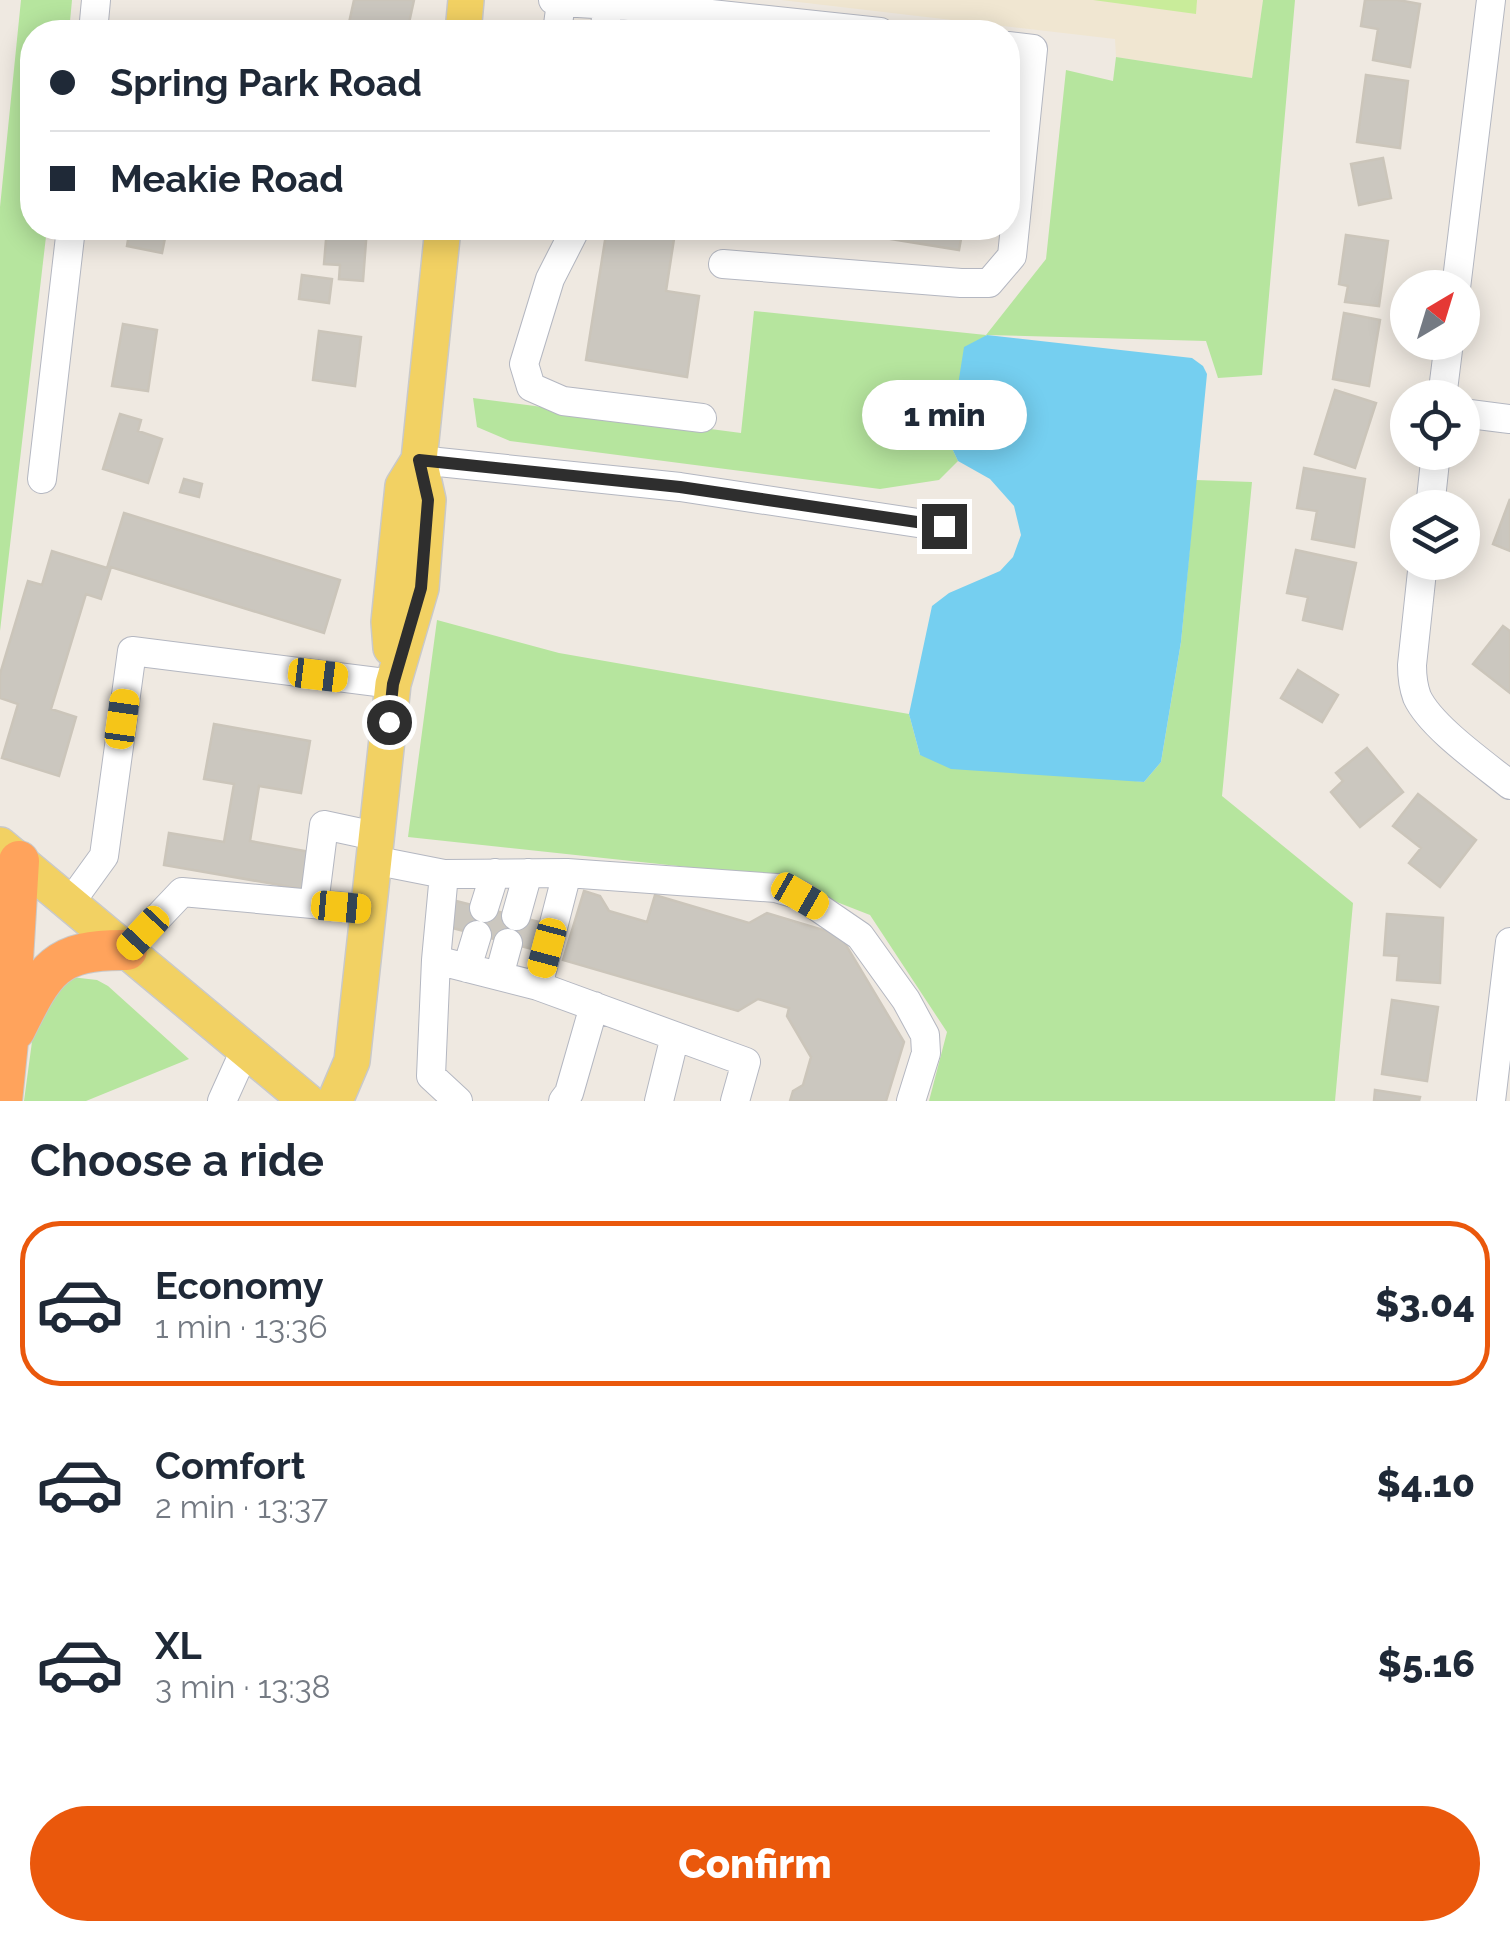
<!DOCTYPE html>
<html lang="en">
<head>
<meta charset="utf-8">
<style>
  body { margin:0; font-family:Raleway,sans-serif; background:#f2f2f3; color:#1f2937; height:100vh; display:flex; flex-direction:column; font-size:38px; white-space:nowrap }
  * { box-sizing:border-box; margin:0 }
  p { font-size:32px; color:#747a83 }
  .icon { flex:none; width:55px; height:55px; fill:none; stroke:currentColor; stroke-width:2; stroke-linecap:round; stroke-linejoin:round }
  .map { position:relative; height:1101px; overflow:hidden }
  .details { display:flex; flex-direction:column; background:#fff; flex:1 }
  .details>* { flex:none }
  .hud { position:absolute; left:20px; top:20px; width:1000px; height:220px; border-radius:40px; box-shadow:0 5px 25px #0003; display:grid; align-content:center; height:220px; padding:0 30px; background:#fff }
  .needle { width:65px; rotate:38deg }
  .tools { position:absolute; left:1390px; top:270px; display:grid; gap:20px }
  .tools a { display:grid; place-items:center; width:90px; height:90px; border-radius:50%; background:#fff; box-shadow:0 5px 25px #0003; font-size:50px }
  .end { position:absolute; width:45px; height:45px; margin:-22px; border:12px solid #2e2e2e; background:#fff; box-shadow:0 0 0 5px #fff }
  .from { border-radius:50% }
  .bubble { position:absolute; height:70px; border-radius:35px; background:#fff; box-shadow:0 5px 25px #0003; font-size:32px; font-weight:800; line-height:70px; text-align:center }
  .car { position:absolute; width:30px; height:60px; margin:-30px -15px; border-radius:12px; box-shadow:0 0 8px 2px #0007; background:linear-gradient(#f5c518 24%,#345 0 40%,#f5c518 0 76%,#345 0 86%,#f5c518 0) }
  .hud b { display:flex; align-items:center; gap:35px; height:95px; font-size:38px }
  .hud b+b { border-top:2px solid #e0e1e3 }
  .hud i { width:25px; height:25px; background:#1f2937 }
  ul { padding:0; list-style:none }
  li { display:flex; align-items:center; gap:30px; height:165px; margin:0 20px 15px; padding:0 10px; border:5px solid transparent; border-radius:40px }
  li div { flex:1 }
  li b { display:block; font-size:38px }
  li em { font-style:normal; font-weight:800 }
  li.selected { border-color:#ea580c }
  li>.icon { width:90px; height:90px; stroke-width:1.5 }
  h2 { padding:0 30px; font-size:45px; line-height:120px }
  .cta { display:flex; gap:20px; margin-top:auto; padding:20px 30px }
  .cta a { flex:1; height:115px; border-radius:60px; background:#ea580c; color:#fff; font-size:40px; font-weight:800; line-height:115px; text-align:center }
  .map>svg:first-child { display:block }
  .education { fill:#f0e6d1 }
  .green { fill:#b6e59e }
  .pitch { fill:#c9ec9a }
  .water { fill:#75cff0 }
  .building { fill:#cbc7bf; stroke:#cbc5ba; stroke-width:2.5 }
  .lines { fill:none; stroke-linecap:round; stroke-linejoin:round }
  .minor-casing { stroke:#b4b7c1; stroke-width:30 }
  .major-casing { stroke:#c9c9c9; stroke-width:38 }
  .highway-casing { stroke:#c9c9c9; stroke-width:42 }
  .minor { stroke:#fff; stroke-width:28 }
  .major { stroke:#f2d163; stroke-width:35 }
  .highway { stroke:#ffa35c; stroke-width:40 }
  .route { stroke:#2e2e2e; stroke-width:12 }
</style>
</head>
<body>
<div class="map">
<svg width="1510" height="1101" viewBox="0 0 1510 1101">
  <rect width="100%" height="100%" fill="#efe9e1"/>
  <path class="education" d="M781,0h482l-11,78 -136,-21 -1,-18z"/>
  <path class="green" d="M21,0h51l-3,32h-37v196h15l-47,403v-424z
    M1263,0h32l-33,375 -44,3 -12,-37 -220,-6 -37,107 9,19 -19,19 -59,9 -370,-48 -33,-14 -4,-29 268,35 13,-122 232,24 60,-76 20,-189 47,11 3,-24 136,21z
    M1196,480l56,2 -30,314 131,107 -18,198h-406l18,-69 -77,-117 -100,-39 -362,-39 29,-217 122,33 350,61 11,41 224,27 17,-20 20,-120z
    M71,977l26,3 11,6 81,73 -103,42h-62l12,-89z"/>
  <path class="pitch" d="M1093,0h104l-1,14z"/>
  <path class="water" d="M987,335l205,23 11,8 4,8 -26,268 -20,120 -17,20 -193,-13 -31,-14 -11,-41 23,-108 17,-13 51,-22 13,-14 8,-22 -7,-29 -24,-27 -32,-18 -9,-19 15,-95z"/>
  <path class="building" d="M354,0h60l-7,32h-60z
    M1365,0h33l22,4 -10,63 -37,-7 5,-31 -17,-3z
    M627,19l84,13h-86z
    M1366,75l42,6 -8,67 -43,-6z
    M1383,158l8,40 -32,7 -8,-41z
    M130,228h37l-5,25 -35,-7z
    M327,228h40l-4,53 -24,-2 1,-14 -16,-1z
    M607,228h38l-1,6 30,5 -8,52 33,5 -12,81 -101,-17z
    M823,228h140l-4,22z
    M1346,235l42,6 -9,65 -34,-4 3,-16 -9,-2z
    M302,275l30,4 -3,24 -30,-4z
    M1344,313l36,7 -11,66 -36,-7z
    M123,324l34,6 -9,61 -36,-5z
    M319,331l42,6 -6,49 -42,-6z
    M1335,390l41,13 -21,65 -40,-14z
    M120,414l21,6 -3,11 24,8 -14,44 -45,-14z
    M1304,468l61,11 -11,68 -42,-8 5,-28 -20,-3z
    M184,479l18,5 -3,13 -19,-5z
    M1510,499v52l-17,-7z
    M124,513l216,67 -16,53 -213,-66 -10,32 -15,-5 -35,115 25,8 -17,59 -57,-18 16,-54 -18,-6v-24l28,-93 14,4 10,-34 55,17z
    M1296,550l60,13 -14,66 -39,-9 5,-23 -21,-4z
    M1503,626l7,5v62l-37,-29z
    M1298,670l40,25 -16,27 -41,-24z
    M214,724l96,17 -9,52 -42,-7 -9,55 60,11 -7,37 -139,-24 5,-32 55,9 10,-58 -30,-5z
    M1367,748l36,44 -43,35 -29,-35 12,-11 -7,-8z
    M1418,794l58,46 -36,47 -31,-24 12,-15 -28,-22z
    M584,891l16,5 9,15 38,11 8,-27 94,28 18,-10 73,22 64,107 -18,59h-96l3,-10 10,-6 8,-28 -24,-41 2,-8 -31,-9 -20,12 -175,-51z
    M456,901l87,22 -7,27 -87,-23z
    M1387,914l56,4 -3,65 -43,-3 2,-24 -15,-1z
    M1392,1000l46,7 -11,74 -45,-7z
    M1375,1090l45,7 -1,4h-45z"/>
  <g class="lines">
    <defs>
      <path id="minor" d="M553,0l8,2 -4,30
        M561,2l85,5 234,25
        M93,32l3,-32
        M604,32l4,-27
        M576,228l-26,51 -26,85 7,23 32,14 139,17
        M723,264l238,19h28l23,-27 21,-207 -25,-3
        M1456,288l35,-288
        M1442,398l7,-56
        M1462,413l48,6
        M419,460l261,27 264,40
        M42,479l29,-251
        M1430,508l6,-56
        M1423,562l-11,103c0,12 1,21 5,32 14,30 66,66 93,88
        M373,860l71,14 -8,86
        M444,874l123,-1 209,15 24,7 60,41 46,64 19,35 1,18 -15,48
        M70,903l34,-47 28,-205 261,33
        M314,904l10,-79 51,11
        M484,908l11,-35
        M516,916l12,-43
        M127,950l55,-58 185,17
        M467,968l10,-33
        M499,976l9,-33
        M538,986l29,-113
        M222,1101l23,-51
        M458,1101l-27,-25 5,-116 102,26 208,76 -11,39
        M563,1101l6,-8 25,-87
        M659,1101l16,-65
        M1491,1101l19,-159"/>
      <path id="major" d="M463,32l3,-32
        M391,648l-2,-26 14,-136 16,-26
        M0,845l307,256
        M335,1101l17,-40 41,-377 28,-96 7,-88 -9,-40 24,-232"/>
      <path id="highway" d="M15,1030c30,-61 40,-81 112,-80
        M2,1101l6,-59 11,-181"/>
    </defs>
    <use href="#minor" class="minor-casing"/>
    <use href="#major" class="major-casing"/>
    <use href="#highway" class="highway-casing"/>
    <use href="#minor" class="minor"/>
    <use href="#major" class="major"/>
    <use href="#highway" class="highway"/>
  </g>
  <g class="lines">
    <path class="route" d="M389,722l4,-38 28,-96 7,-88 -9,-40 261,27 264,39"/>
  </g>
</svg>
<div class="tools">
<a><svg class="needle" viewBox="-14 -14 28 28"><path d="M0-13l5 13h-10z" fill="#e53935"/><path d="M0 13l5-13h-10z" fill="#747a83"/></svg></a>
<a><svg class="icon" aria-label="locate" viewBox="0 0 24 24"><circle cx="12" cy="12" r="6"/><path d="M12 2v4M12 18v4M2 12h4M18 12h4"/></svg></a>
<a><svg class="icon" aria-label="layers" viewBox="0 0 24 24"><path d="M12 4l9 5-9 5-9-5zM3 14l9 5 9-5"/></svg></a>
</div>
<i class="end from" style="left:389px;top:722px"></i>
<i class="end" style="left:944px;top:526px"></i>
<div class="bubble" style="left:862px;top:380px;width:165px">1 min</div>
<i class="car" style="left:318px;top:675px;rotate:97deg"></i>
<i class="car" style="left:122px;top:719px;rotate:8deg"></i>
<i class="car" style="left:800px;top:896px;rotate:120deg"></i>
<i class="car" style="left:341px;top:907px;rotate:95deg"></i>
<i class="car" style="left:143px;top:933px;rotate:223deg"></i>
<i class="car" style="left:547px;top:948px;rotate:195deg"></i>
<div class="hud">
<b><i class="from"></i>Spring Park Road</b>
<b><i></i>Meakie Road</b>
</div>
</div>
<section class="details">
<h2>Choose a ride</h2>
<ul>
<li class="selected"><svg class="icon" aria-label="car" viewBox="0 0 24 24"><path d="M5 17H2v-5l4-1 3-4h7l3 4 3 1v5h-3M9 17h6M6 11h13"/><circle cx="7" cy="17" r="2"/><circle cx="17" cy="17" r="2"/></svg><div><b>Economy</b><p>1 min · 13:36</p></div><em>$3.04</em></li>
<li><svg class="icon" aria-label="car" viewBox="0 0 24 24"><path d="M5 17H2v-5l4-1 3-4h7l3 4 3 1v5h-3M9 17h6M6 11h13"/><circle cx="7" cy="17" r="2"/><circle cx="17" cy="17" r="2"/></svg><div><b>Comfort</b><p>2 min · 13:37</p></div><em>$4.10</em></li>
<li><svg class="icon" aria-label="car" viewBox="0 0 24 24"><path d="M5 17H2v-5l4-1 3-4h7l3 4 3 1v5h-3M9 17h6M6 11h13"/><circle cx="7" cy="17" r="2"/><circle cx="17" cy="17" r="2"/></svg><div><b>XL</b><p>3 min · 13:38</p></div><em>$5.16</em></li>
</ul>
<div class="cta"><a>Confirm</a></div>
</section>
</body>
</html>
